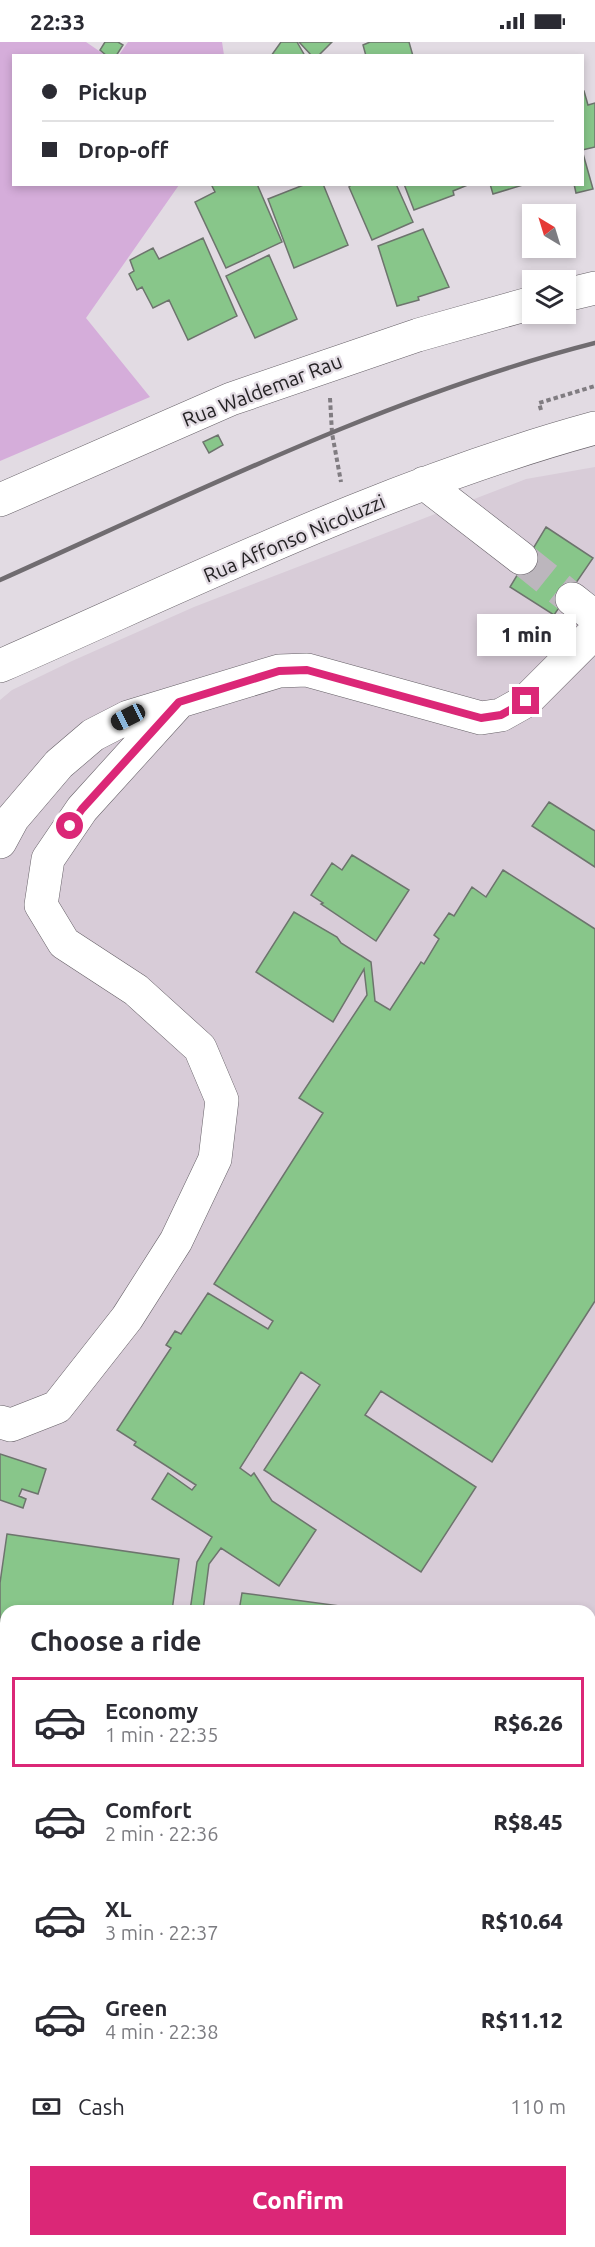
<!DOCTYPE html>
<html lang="en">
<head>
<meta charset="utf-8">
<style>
  body { margin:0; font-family:Ubuntu,sans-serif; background:#f7f7f7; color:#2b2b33; height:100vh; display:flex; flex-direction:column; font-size:22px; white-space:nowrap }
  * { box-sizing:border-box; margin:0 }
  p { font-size:20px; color:#7c7c81 }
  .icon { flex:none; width:33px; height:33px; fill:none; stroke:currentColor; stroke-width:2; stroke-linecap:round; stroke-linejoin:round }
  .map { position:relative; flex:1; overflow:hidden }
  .details { position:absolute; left:0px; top:1563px; width:596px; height:642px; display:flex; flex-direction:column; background:#fff; border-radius:18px 18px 0 0; box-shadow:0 3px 9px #0003 }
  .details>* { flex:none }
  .hud { position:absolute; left:12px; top:12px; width:572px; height:132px; border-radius:0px; box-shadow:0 3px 9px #0003; display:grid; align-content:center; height:132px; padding:0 30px; background:#fff }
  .needle { width:39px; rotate:322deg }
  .buttons { position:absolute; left:522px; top:162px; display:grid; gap:12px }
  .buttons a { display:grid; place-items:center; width:54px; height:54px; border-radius:0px; background:#fff; box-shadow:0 3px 9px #0003; font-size:30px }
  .end { position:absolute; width:27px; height:27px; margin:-14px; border:8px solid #db2777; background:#fff; box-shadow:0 0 0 3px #fff }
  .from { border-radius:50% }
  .bubble { position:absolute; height:42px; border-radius:0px; background:#fff; box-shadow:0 3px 9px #0003; font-size:20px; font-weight:800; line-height:42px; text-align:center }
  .car { position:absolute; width:18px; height:36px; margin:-18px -9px; border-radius:8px; box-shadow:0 0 4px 2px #0007; background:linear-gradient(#222 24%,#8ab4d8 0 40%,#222 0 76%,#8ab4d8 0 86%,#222 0) }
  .hud b { display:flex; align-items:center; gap:21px; height:57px; font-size:22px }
  .hud b+b { border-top:2px solid #e1e1e2 }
  .hud i { width:15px; height:15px; background:#2b2b33 }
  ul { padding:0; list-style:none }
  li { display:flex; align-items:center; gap:18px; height:90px; margin:0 12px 9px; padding:0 18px; border:3px solid transparent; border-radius:0px }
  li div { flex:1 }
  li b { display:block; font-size:22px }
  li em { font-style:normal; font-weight:800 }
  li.current { border-color:#db2777 }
  li>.icon { width:54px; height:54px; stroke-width:1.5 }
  h2 { padding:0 30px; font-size:27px; line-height:72px }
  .pay { display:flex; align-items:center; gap:15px; height:66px; padding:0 30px; font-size:22px }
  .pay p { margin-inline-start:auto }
  .primary-button { display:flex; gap:12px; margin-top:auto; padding:12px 30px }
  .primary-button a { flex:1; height:69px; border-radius:0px; background:#db2777; color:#fff; font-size:24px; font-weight:800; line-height:69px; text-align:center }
  .status { display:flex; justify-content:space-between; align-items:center; height:42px; padding:0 30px; background:#fff; direction:ltr }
  .status svg { height:16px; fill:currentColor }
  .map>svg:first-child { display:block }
  .built { fill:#d8ccd8 }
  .green { fill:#d5adda }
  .building { fill:#88c68a; stroke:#6d746d; stroke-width:1.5 }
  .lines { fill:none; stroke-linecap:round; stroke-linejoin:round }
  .minor-tunnel { stroke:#bcb6bd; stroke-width:33; stroke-dasharray:33 16; stroke-linecap:butt }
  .minor-casing { stroke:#666067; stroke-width:34 }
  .path { stroke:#807c81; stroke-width:4; stroke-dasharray:4.5 3; stroke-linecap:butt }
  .minor { stroke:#fff; stroke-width:33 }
  .rail { stroke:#706c70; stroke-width:4.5 }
  .route { stroke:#db2777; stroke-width:8 }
  .labels { text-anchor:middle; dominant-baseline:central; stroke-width:4.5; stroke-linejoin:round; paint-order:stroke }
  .street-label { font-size:20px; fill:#242224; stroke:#e2dbe3 }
</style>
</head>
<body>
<div class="status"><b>22:33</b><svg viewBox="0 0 49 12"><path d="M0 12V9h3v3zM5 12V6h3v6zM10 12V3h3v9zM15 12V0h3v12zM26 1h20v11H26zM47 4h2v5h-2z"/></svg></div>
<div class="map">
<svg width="595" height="2205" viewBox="0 0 595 2205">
  <rect width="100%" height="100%" fill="#e2dbe3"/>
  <path class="built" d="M595,425v1343l-5,9v-208h-584v630l311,6h-317v-1547l12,-10 60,-29 122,-54 332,-128z"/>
  <path class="green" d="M0,0h86l19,13 -91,1v128l165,1 -93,133 64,79 -150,64z
    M128,0h94l2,13h-105z
    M0,1724l6,1v474h584v-424l5,-7v437h-595z"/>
  <path class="building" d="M105,0h13l5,3 -7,11h-9l-7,-6z
    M281,0h16l8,14h-34z
    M299,0h33l-14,14h-6z
    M370,0h39l4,14h-47l-3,-11z
    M582,49h2l4,14 7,-2v44l-13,3 11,39 -17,4 -2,-9h8z
    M211,142h46l25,58 -56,26 -31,-66 20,-10z
    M306,142h17l25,61 -54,23 -26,-69z
    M352,142h44l17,38 -41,18 -23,-53z
    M404,142h66l-17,7 1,4 -40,15z
    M490,142h36l-33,10z
    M423,187l26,58 -31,10 1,3 -22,6 -19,-60z
    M203,196l34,78 -49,24 -19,-40 -16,8 -11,-21 -5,3 -8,-16 5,-3 -4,-11 23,-12 6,11z
    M269,213l28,64 -42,19 -29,-62z
    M218,393l5,10 -14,8 -6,-11z
    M546,485l47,31 -39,57 -44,-28z
    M549,760l46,29v36l-63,-41z
    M352,813l57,35 -33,51 -55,-37 2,-1 -12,-8 21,-32 10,7z
    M503,828l92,59v372l-103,161 -111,-71 -16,24 111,72 -55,85 -157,-102 56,-85 -19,-13 -61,96 11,8 3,-3 18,28 44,29 -37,56 -58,-38 -12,16 -6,47h-13l7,-49 15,-25 -60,-38 16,-26 24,17 4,-5 -62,-40 2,-3 -19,-12 54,-82 -5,-3 9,-14 6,3 27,-41 60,36 5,-8 -59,-37 109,-171 -24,-15 68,-103 -3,-26 -31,53 -77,-50 38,-60 43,25 4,6 30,19 4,39 15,9 31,-48 3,2 15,-25 -5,-4 15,-22 5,3 18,-29 14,10z
    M0,1412l46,15 -8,25 -16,-5 -3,7 7,3 -3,9 -23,-8z
    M7,1492l172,25 -7,52h-166v56h-6v-84z
    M242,1551l135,18h-138z
    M0,1686l6,2v30l-6,-2z"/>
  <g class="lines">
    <path class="minor-tunnel" d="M521,516l51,41"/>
    <defs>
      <path id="minor" d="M566,253l29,-7
        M424,441l97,75
        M0,458l231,-101 187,-64 114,-32
        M572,557l23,18
        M0,624c194,-85 390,-182 595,-238
        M0,800l13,-24 46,-54 34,-29 35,-18 151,-46 28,-1 174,48 20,-3 25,-14 69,-69
        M0,1380l11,3 46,-18 70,-89 49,-77 39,-82 7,-59 -22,-52 -64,-58 -72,-47 -23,-38 7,-46 34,-50 97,-107
        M590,1753l5,-6"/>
    </defs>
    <use href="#minor" class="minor-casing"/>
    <path class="path" d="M330,356l2,35 9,49
      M541,368l-2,-7 56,-17"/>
    <use href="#minor" class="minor"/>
    <path class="rail" d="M0,538c192,-86 391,-185 595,-237"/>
  </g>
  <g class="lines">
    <path class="route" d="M70,784l12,-17 97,-107 100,-31 28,-1 174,48 20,-3 25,-14"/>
  </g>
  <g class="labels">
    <g class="street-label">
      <text transform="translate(262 348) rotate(-21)">Rua Waldemar Rau</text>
      <text transform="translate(294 496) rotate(-23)">Rua Affonso Nicoluzzi</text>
    </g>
  </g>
</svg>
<div class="buttons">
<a><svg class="needle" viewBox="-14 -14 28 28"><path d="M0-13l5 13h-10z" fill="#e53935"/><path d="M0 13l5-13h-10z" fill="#7c7c81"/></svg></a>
<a><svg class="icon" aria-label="layers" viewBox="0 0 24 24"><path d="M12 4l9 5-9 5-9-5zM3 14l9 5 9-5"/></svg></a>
</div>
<i class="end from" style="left:70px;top:784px"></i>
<i class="end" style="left:526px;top:659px"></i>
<div class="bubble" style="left:477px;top:572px;width:99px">1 min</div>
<i class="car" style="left:128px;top:675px;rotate:243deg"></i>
<div class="hud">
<b><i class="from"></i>Pickup</b>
<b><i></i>Drop-off</b>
</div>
<section class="details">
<h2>Choose a ride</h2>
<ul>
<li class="current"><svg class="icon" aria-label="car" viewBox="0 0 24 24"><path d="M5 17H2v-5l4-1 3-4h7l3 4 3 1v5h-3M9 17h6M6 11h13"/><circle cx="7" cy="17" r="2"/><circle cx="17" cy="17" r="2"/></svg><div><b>Economy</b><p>1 min · 22:35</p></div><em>R$6.26</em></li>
<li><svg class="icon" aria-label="car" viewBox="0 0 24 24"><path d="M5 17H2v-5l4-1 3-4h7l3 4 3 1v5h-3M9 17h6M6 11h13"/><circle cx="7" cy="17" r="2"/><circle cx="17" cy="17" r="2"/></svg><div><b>Comfort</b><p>2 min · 22:36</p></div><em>R$8.45</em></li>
<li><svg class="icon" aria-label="car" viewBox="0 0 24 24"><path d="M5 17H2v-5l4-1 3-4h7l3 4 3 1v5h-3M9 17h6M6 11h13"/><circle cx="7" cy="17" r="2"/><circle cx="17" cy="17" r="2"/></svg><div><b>XL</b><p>3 min · 22:37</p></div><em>R$10.64</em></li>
<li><svg class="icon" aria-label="car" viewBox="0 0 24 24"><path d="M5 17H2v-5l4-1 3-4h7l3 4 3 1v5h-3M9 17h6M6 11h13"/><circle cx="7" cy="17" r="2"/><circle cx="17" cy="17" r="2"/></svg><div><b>Green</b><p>4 min · 22:38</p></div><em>R$11.12</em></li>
</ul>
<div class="pay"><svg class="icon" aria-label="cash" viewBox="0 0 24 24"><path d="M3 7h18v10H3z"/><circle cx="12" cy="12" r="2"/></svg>Cash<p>110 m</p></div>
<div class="primary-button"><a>Confirm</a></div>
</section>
</div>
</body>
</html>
